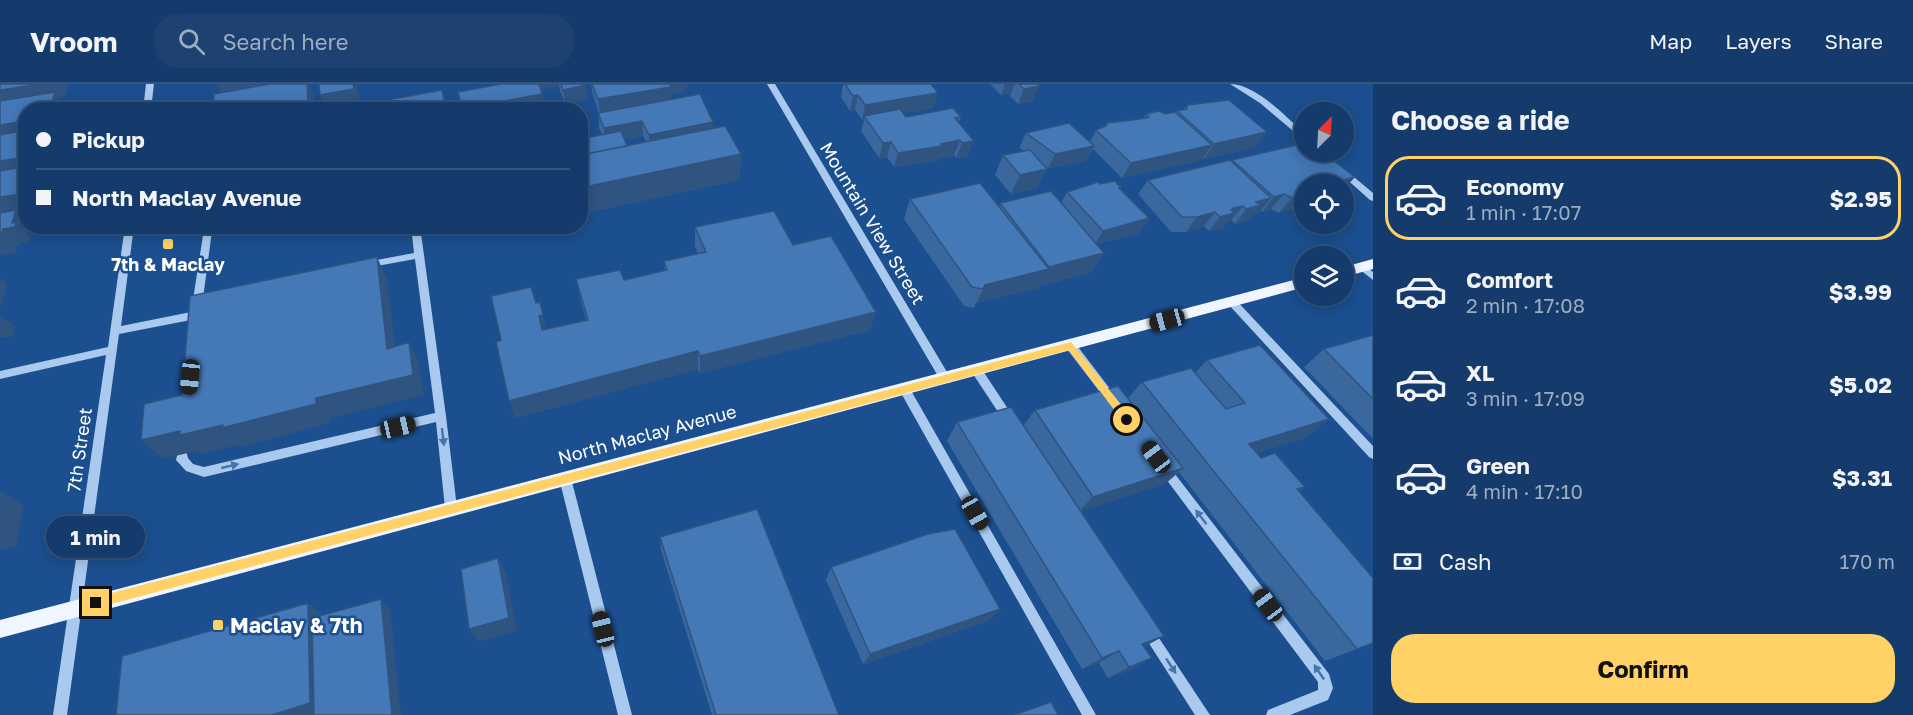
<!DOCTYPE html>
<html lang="en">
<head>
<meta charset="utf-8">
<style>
  body { margin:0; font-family:"Golos Text",sans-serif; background:#1d4271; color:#f1f3f6; height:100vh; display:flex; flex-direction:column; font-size:22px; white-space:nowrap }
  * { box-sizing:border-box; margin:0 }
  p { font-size:20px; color:#9dadc1 }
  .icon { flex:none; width:33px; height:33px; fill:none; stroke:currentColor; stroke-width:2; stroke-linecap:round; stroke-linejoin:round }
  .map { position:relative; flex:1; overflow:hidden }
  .drawer { display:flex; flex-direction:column; background:#143b6b; width:540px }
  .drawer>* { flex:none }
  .banner { position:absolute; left:18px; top:18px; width:570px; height:132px; border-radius:24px; box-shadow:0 3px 15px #0003,0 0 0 2px #33557e; display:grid; align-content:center; height:132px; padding:0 18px; background:#143b6b }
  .needle { width:39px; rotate:24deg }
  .fabs { position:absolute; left:1294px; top:18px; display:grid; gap:12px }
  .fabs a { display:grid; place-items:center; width:60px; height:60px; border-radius:50%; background:#143b6b; box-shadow:0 3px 15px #0003,0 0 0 2px #33557e; font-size:30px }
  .end { position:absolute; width:27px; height:27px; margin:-14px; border:8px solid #ffd166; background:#111; box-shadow:0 0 0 3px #111 }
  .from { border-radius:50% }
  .bubble { position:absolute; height:42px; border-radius:21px; background:#143b6b; box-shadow:0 3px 15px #0003,0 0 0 2px #33557e; font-size:20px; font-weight:700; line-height:42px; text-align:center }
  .car { position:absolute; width:18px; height:36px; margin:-18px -9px; border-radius:8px; box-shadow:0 0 4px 2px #0007; background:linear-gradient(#222 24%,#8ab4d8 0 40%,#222 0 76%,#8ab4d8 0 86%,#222 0) }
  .banner b { display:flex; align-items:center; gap:21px; height:57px; font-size:22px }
  .banner b+b { border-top:2px solid #33557e }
  .banner i { width:15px; height:15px; background:#f1f3f6 }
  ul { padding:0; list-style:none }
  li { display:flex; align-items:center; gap:18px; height:84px; margin:0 12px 9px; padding:0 6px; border:3px solid transparent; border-radius:24px }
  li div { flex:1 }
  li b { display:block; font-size:22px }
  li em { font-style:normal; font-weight:700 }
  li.active { border-color:#ffd166 }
  li>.icon { width:54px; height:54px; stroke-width:1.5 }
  h2 { padding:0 18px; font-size:27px; line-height:72px }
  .pay { display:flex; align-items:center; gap:15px; height:66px; padding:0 18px; font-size:22px }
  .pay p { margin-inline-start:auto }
  .action { display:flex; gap:12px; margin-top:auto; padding:12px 18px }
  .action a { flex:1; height:69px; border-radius:24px; background:#ffd166; color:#111; font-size:24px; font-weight:700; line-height:69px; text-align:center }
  header { display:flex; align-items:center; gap:36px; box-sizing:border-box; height:84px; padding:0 30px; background:#143b6b; border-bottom:2px solid #33557e }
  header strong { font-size:28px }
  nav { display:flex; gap:33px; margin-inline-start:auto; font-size:21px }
  .search { width:420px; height:54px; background:#1d4271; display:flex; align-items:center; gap:15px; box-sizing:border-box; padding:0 21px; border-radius:24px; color:#9dadc1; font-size:22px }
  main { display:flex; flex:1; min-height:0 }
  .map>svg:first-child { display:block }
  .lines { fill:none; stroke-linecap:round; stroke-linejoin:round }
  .minor { fill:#a9c9ee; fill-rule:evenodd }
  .major { fill:#f0f6ff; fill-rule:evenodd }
  .wall { fill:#3a679d; fill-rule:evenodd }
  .shaded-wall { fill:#305480 }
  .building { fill:#4478b7; stroke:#305480; stroke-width:1.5 }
  .oneway { fill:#4674ac }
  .route { fill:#ffd166 }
  .poi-dot { fill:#ffd166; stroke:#1b4f8f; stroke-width:2 }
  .labels { text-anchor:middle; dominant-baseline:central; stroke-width:5; stroke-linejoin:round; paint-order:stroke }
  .street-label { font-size:18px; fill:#fff; stroke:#1b4f8f }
  .poi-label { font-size:18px; font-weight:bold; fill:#fff; stroke:#1b4f8f }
  .near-poi-label { font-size:21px; font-weight:bold; fill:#fff; stroke:#1b4f8f; text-anchor:start }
</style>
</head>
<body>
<header>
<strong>Vroom</strong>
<div class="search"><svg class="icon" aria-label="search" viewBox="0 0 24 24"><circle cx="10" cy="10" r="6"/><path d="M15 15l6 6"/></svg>Search here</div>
<nav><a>Map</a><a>Layers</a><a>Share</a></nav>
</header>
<main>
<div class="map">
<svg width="1373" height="631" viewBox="0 0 1373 631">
  <rect width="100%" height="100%" fill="#1b4f8f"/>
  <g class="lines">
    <path class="minor" d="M146,0h8l-3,26h-8z
      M767,0h8l175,293 1,3 -1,3h-8z
      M1230,0c26,0 56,33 75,50v7l-45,-38z
      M1316,68h8l49,41v8l-3,-1z
      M125,142h9l-13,100 75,-15 5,4 -5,4 -77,15 -52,381h-14l53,-360 -106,24v-8l108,-24z
      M206,142h21l-15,5 -10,75 -5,4 -5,-4 12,-77z
      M411,142h9l26,190 11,92 -2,4 -4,1 -4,-1 -2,-4 -9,-86 -232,55 -18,-6 -10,-11 2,-9 4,-2 4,2 2,7 5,6 11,3 231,-54 -20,-154 -49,9 -5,-3 5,-3 48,-9z
      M1362,180l11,8v8l-14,-11 -2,-2 2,-2z
      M1232,214l3,1 138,147v13l-4,-2 -140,-152 -2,-3 2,-3z
      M1071,258l4,1 42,55 1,3 -1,3h-8l-42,-55 -1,-3z
      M977,283l4,1 33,50 1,3 -1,3 -4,2 -4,-2 -33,-50 -1,-3 1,-3z
      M905,302l4,1 187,328h-14l-181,-322 -1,-3 1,-3z
      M1164,379l4,2 161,209 4,14 -5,12 -38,15h-24l2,-5 50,-20v-8l-158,-211 -2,-3 2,-3z
      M565,389l4,1 2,4 61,237h-14l-59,-237 2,-4z
      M1147,540l4,2 59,89h-15l-52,-81 -2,-4 2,-4z"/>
    <path class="major" d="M1373,175v10l-29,8v-10z
      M1305,193v10l-1305,351v-18z"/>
  </g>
  <path class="wall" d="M501,0h84l3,16 -22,5 -6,-14 -1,-6 -18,5 4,19 -82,1z
    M591,0h97v3l-6,5 -11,2v5l42,23v6l28,26 -2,26 -159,34 22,-79 -3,-7 -1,-15h1l-6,-17zM643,52l3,6 -19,4 -3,-7z
    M843,0h88l3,24 -31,5 3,4h55l-2,5 9,34 -12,2 -2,-3 -16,4 -1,2 -43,6 -7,-10 -8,1 -18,-27 3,-11h-2l-7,-10 -5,1 -9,-14z
    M990,0h47l-4,17 -15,3 -8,-8 1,-3 -10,2z
    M1187,21l69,42 -52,12 -1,-1 -1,2 -80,18 -29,-29 -7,12 -38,7 -3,-2 -8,22 -26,6 -16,-19 8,-20 21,-4 -5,-3 7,-15 64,9 6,-12 9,-4 2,-3 36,-4 3,-5 30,-1 1,-2 7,-2z
    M1232,76l73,24v23l-7,-4 -5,6 -14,4 -8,-4 -9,3 -1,-1 -2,2 -6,1 -4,6 -14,4 -4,-4 -3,1 -5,7 -14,3 -5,-5 -18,6h-15l-33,-38 10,-14 83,-18z
    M1100,100l21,4 -1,2 29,28 -10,15 -42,11 -5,28 -53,14 -1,2 -62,15 -2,5 -10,-2 -60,-87 6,-20 89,8 1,-4h61l6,-11z
    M695,143l98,18 77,85 -170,43 -2,-4 -183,49 -14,-78 35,-37 4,-1 6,28 40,-10 -6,-22 -4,-19 48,1 41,-9 -1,-10 34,-7 -3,-8z
    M1373,251v104l-69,-72 20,-18z
    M1207,276l122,59 -25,19 -47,15 4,5 44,29 -7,4 75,152 -48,18 -146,-189 -14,12 -85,27 64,136 8,11 -22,12 -22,8 -9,-15 -17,6 -135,-228 10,-19 66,4 12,-16 93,-12 14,-16 53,-9z
    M660,453l179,178h-127l-51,-165z
    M831,483l169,42 -12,12 -125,43 -37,-84z"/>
  <path class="shaded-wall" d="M40,0h29l-3,13 -7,1 7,9v3l-66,-3v-17z
    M216,0h86l-78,13z
    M307,0h2l4,9 2,17h-29z
    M353,0h4v2l3,18 -33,6 -7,-15z
    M533,0h26v1l-25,7z
    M668,0h20v3l-6,5 -11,2 1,8 -72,12 -2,-15z
    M1005,0h10l-4,9 -10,2z
    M586,1l2,15 -22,5 -3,-15z
    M1039,2l-6,15 -15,3 6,-15z
    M938,9l-4,15 -68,11 -2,-3v4h-2l3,-15z
    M542,10l3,15 -4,1h-78l-1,-1z
    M858,11l-3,15 -5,1 3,-15z
    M26,37v17l-26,4v-17z
    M642,37l1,15 -38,7 -1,-15z
    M713,38v15l-63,13 -1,-15z
    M1267,48l-11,15 -52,12 10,-15z
    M960,56l-6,15 -16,4 -1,2 -43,6 4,-14z
    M974,57l-6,15 -12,2 6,-15z
    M891,58l-4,15 -8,1 4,-15z
    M1212,61l-10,15 -80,18 9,-15z
    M1094,62l-8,15 -38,7 7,-14z
    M741,70l-2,26 -159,34v-26z
    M26,73v23l-26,-1v-18z
    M1047,85l-10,19 -26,6 9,-19z
    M1355,93l-11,12v-5h-15z
    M1305,106v5l-12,14 -14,4 13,-15 9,-7z
    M26,107v19l-9,1 9,9v6h3l-2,7 4,4 -2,5 -11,2 -3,9 -15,3v-59z
    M1284,110l-13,15 -9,3 12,-15z
    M1271,114l-12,15 -6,1 -4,6 -14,4 11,-15 10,-7z
    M1243,122l-12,14 -3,1 -5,7 -14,3 11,-14 13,-9z
    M1215,128l-11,14 -18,6 11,-15z
    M1149,134l-10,15 -45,12 9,-14z
    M1104,169l-12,19 -53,14 -1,2 -62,15 -2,5 11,-23 63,-15 1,-3z
    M377,173l10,22 11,91 -11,-21z
    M0,194l7,6 -7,26z
    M540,218l7,32 -4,1 -4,-19z
    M876,228l-6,18 -170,43v-17z
    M0,231l15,12 -3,9 -12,2z
    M409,258l10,21 5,32 -94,23v5l-89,24 -3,-2 -38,9 -4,-3 -33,8 -22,-19 175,-42z
    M698,267v18l-183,49 -6,-17z
    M1329,335l-25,19 -77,25 22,-19z
    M1183,384l-18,16 -87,28 15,-15z
    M0,407l24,14 -8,41 -16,4z
    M498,474l8,15 11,58 -38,11 -10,-13z
    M381,515l9,9 11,107h-9z
    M308,519l15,12 -8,100h-43z
    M1000,525l-12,12 -125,43 7,-10z
    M1164,552l-22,12 -21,8 21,-12z
    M1119,567l-20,12 -17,6 20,-11z
    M1152,574l-22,12 -22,8 21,-11z"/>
  <path class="building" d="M0,0h40l-40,6z
    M270,0h37l1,21 -22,5h-73l1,-16z
    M319,0h34l1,5 -34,6z
    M501,0h38l3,10 -80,15 -4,-17z
    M561,0h24l1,1 -23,5z
    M592,0h78l1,3 -73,12z
    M845,0h86l7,9 -73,12 -7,-10 -5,1z
    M1019,0h18l2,2 -15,3z
    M442,6l4,19 -114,1z
    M55,8l-5,18h-24v11l-26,4v-24z
    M700,10l13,28 -64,13 -7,-14 -38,7 -6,-15z
    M1229,16l38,32 -53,12 -37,-33 10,-2v-4z
    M953,24l8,9 -6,1 19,23 -12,2 -2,-3 -19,4 1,2 -44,7 -7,-11 -8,1 -19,-27 36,-7 6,8z
    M1159,27l6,3 10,-2 37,33 -81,18 -35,-33 10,-4 1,-3 33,-4 9,-2 -3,-3z
    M1069,39l25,23 -39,8 -29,-21z
    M725,42l16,28 -161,34v-33z
    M26,46v27l-26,4v-26z
    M621,47l6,15 -47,9v-16z
    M1305,59v9h17l33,25 -26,7h-24v6l-4,1 4,3 -13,4 -8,-4 -10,3 -42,-37z
    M1030,66l17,19 -27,6 -17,-20z
    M1230,76l41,38 -15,4 5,3 -15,4 -3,-3 -10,2 2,1 -4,1 4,3 -15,4 -5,-5 -18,5h-15l-34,-37z
    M22,83l-2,7 6,-1v18l-11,4 -15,2v-26z
    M1115,97l6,7h-2l30,30 -46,13 -36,-39 31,-10 2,2z
    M980,99l69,86 -64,16 -2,4 -11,-2 -62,-88z
    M1051,107l53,62 -55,14 -49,-64z
    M16,126l-4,13 4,-1 -1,5 -12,2 -3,9v-25z
    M774,127l19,34 38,-9 45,76 -176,44 -2,-5 -189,50 -13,-59 5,-2 -10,-44 40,-9 5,16 4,-1 3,13 -4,1 3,14 46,-10 -12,-41 44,-9 4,10 43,-10 -3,-9 42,-9 -11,-25z
    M377,173l10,92 22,-7 4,33 -97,23v6l-94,24 1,-3 -43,10v-4l-39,9 3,-36 38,-9 8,-99z
    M1373,251v64l-49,-50z
    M1260,261l69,74 -80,25 12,14 14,-5 30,34 -8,2 76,89v65l-16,6 -215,-267 49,-14 35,41 19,-6 -38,-43z
    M1118,302l65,82 -90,29 -58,-87z
    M1011,323l153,229 -22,8 10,14 -23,9 -10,-16 -17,7 -145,-236z
    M757,425l82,206h-123l-56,-178z
    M955,445l45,80 -130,45 -39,-87 97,-33z
    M498,474l11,60 -40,11 -8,-60z
    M381,515l11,116h-78l-2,-97z
    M308,519l2,100 -38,12h-156l6,-59z
    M1051,618l7,13h-44z"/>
  <defs><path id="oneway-solid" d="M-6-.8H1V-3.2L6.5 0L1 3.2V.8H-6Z" transform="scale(1.5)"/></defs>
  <g class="oneway">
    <use href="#oneway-solid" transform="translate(443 353) rotate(83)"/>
    <use href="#oneway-solid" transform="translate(230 382) rotate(-13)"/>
    <use href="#oneway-solid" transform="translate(1201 433) rotate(-127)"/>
    <use href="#oneway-solid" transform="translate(1171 582) rotate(57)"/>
    <use href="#oneway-solid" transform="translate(1319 588) rotate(-124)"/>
  </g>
  <path class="route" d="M1071,258l60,75v6h-7l-55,-73 -973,258 -5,-5 5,-6z"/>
  <g class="poi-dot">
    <rect x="162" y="154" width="12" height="12" rx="3"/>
    <rect x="212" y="535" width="12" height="12" rx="3"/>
  </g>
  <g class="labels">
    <g class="street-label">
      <text transform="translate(873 139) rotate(59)">Mountain View Street</text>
      <text transform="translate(647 350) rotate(-15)">North Maclay Avenue</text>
      <text transform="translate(79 366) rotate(-82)">7th Street</text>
    </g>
    <g class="poi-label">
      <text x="168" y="180">7th &amp; Maclay</text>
    </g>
    <g class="near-poi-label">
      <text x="230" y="541">Maclay &amp; 7th</text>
    </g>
  </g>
</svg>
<div class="fabs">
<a><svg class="needle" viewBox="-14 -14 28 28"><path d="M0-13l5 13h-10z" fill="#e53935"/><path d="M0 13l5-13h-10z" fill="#9dadc1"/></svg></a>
<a><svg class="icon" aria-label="locate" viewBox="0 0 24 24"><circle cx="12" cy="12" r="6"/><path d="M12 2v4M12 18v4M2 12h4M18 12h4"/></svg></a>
<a><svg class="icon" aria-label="layers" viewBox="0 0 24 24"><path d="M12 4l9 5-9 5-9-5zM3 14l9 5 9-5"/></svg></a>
</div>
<i class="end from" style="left:1127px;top:336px"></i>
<i class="end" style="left:96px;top:519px"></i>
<div class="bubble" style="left:46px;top:432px;width:99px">1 min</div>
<i class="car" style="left:1167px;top:236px;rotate:255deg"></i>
<i class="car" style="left:190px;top:293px;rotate:186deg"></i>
<i class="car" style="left:398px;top:343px;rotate:77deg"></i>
<i class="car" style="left:1156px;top:373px;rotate:323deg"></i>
<i class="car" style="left:975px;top:429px;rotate:151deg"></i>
<i class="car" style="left:1268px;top:521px;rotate:323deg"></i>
<i class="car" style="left:603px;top:545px;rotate:346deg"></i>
<div class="banner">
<b><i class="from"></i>Pickup</b>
<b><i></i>North Maclay Avenue</b>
</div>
</div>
<section class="drawer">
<h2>Choose a ride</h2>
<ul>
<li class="active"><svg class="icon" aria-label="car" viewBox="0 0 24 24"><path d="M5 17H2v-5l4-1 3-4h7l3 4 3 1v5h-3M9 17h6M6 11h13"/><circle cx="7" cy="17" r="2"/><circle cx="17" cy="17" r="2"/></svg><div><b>Economy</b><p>1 min · 17:07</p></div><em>$2.95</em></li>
<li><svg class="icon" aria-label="car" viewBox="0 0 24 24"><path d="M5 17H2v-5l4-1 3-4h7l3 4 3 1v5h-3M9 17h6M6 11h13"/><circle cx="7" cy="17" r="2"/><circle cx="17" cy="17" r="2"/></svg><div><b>Comfort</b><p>2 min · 17:08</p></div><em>$3.99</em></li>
<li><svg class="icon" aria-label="car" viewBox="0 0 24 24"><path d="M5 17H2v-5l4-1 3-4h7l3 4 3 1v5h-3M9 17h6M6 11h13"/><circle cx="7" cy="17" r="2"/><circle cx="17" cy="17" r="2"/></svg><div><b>XL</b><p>3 min · 17:09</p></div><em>$5.02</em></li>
<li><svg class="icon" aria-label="car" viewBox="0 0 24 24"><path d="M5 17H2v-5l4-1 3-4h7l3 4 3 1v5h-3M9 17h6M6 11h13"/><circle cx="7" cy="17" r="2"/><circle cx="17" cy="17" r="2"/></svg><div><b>Green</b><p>4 min · 17:10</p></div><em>$3.31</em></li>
</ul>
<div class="pay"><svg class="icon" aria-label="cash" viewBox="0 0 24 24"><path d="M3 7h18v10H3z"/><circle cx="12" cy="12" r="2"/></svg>Cash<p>170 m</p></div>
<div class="action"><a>Confirm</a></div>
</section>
</main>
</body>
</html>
